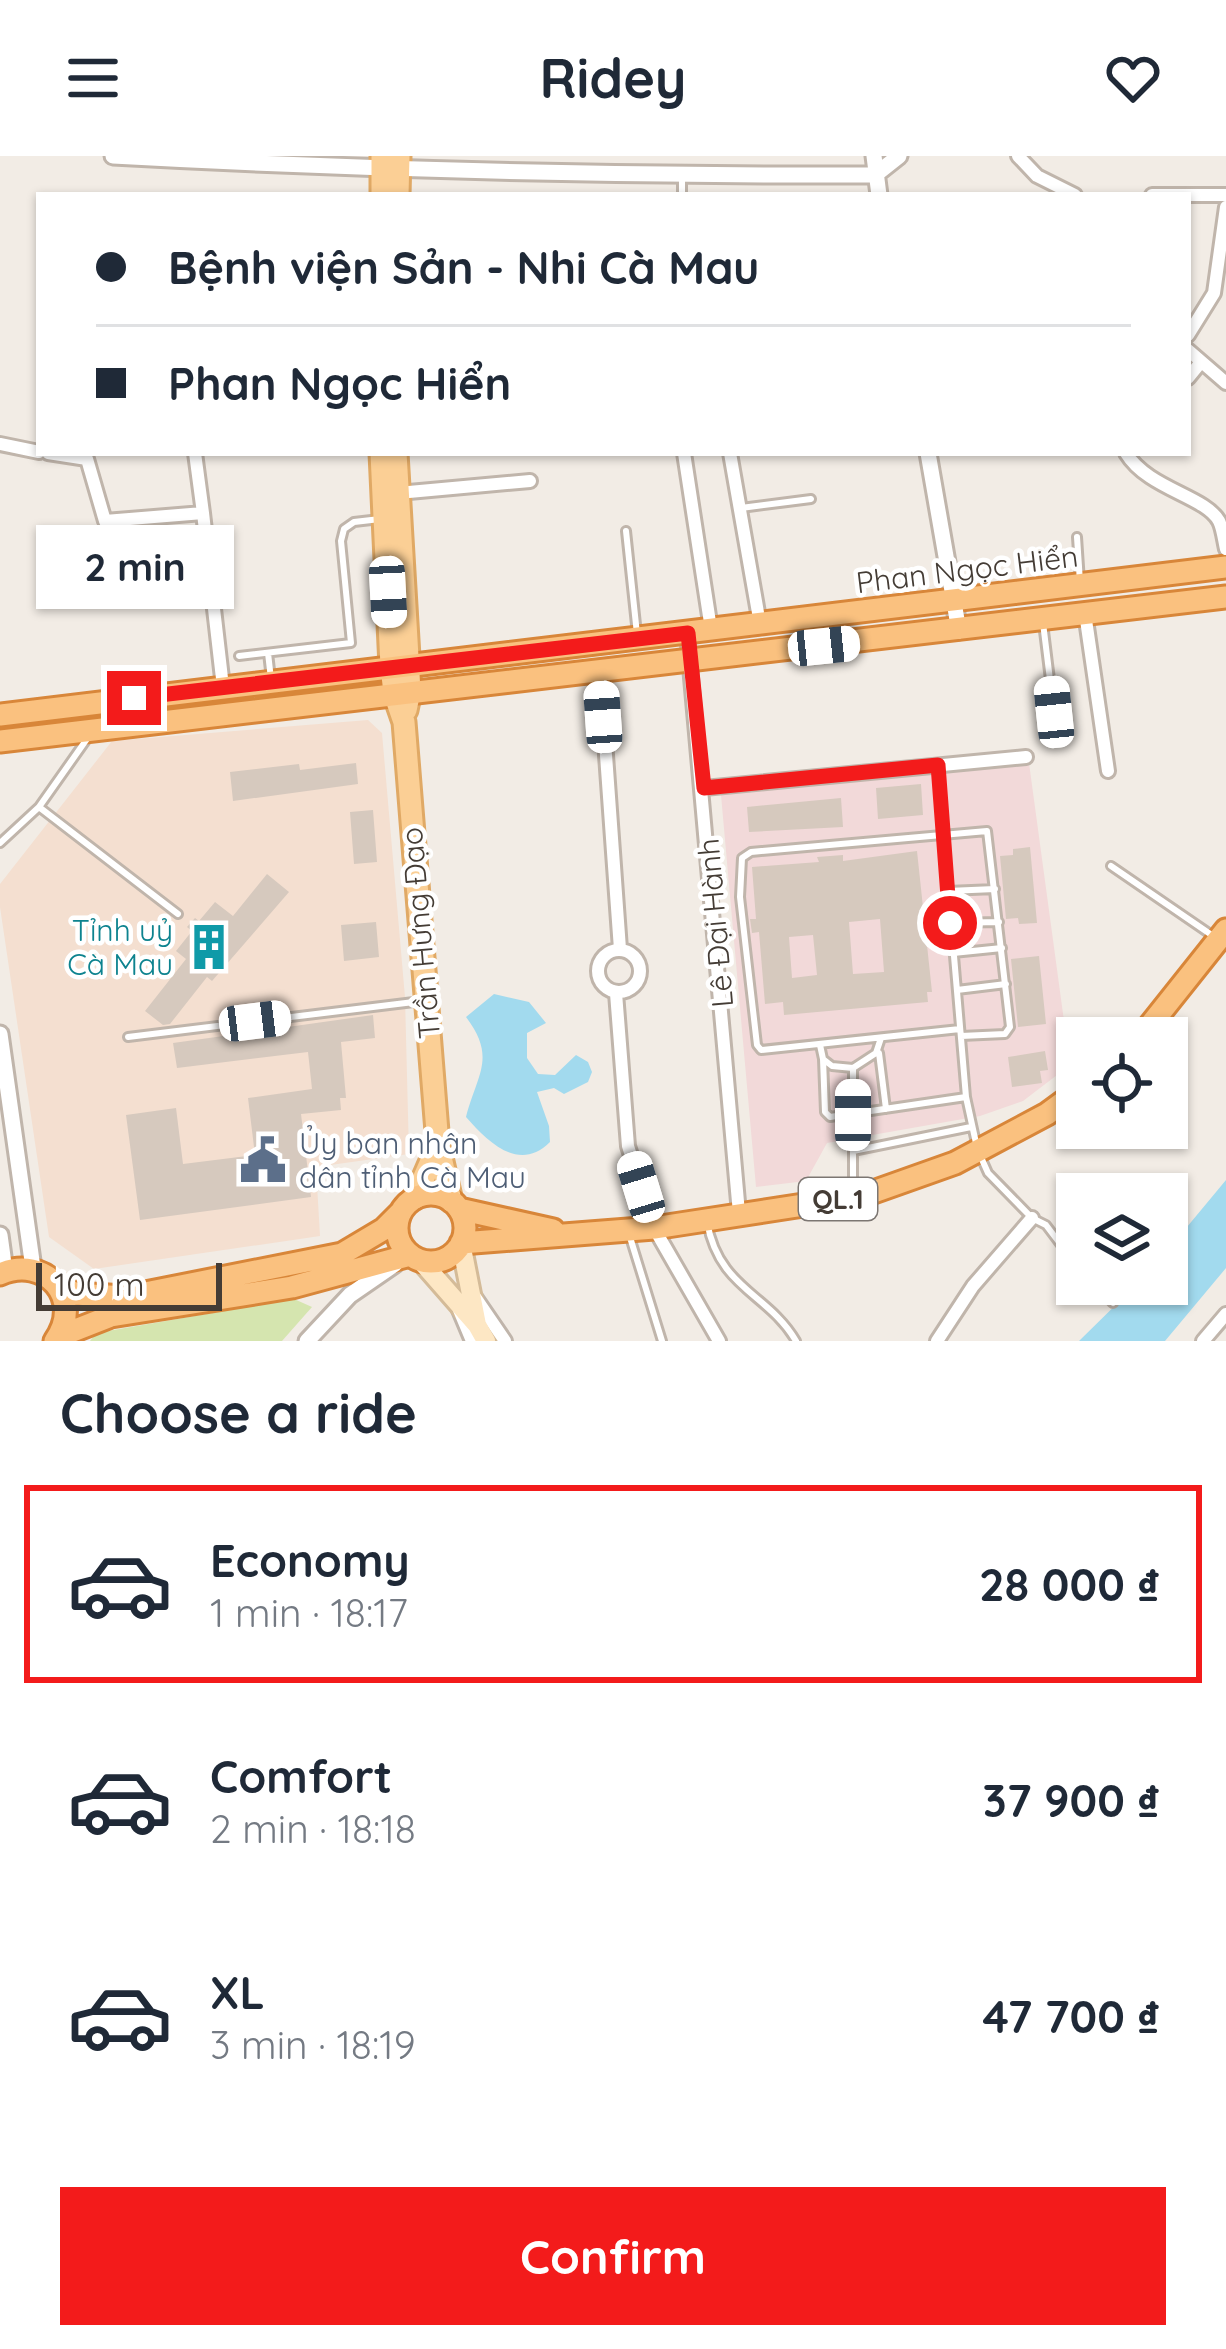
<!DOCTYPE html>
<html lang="en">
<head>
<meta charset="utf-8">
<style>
  body { margin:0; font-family:Quicksand,sans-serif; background:#f6f6f7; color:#1f2937; height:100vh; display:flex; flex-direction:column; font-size:45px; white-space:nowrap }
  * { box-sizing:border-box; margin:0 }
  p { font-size:39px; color:#747a83 }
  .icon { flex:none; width:66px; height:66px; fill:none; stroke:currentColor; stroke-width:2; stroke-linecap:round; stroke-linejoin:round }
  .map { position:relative; height:1185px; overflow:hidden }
  .sheet { display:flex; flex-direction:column; background:#fff; flex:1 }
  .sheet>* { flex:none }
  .top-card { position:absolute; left:36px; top:36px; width:1155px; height:264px; border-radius:0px; box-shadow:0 3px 9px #0004; display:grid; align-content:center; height:264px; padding:0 60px; background:#fff }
  .fabs { position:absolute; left:1056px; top:861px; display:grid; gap:24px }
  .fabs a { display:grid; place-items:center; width:132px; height:132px; border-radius:0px; background:#fff; box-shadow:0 3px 9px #0004; font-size:60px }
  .scale { position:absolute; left:36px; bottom:30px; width:186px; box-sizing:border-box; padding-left:12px; border:6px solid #443c35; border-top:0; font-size:33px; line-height:42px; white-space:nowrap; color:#443c35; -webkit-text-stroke:9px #fff; paint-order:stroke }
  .end { position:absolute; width:54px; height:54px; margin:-27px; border:15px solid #f31b1b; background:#fff; box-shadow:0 0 0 6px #fff }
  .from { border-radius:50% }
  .bubble { position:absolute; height:84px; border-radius:0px; background:#fff; box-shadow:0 3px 9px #0004; font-size:39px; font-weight:800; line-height:84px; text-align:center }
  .car { position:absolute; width:36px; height:72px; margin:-36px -18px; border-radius:15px; box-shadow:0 0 9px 3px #0007; background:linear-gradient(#fff 24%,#345 0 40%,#fff 0 76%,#345 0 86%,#fff 0) }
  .top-card b { display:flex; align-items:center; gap:42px; height:114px; font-size:45px }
  .top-card b+b { border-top:3px solid #e0e1e3 }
  .top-card i { width:30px; height:30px; background:#1f2937 }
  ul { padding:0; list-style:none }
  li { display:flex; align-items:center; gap:36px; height:198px; margin:0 24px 18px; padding:0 36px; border:6px solid transparent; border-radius:0px }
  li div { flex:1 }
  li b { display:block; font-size:45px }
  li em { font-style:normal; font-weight:800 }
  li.current { border-color:#f31b1b }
  li>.icon { width:108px; height:108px; stroke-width:1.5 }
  h2 { padding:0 60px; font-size:54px; line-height:144px }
  .primary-button { display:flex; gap:24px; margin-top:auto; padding:24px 60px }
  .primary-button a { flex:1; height:138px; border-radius:0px; background:#f31b1b; color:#fff; font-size:48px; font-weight:800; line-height:138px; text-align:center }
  header { display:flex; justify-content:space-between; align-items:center; height:156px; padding:0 60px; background:#fff; font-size:54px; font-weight:800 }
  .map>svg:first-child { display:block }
  .commercial { fill:#f4dfd0 }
  .medical { fill:#f2d9d9 }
  .green { fill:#d5e5af }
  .water { fill:#a2daee }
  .building { fill:#d6c9be; fill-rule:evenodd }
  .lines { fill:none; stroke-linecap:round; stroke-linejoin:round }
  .service-casing { stroke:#c0b5ab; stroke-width:12 }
  .minor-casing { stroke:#c0b5ab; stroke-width:18 }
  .tertiary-casing { stroke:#c0b5ab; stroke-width:21 }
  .secondary-casing { stroke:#d4bb98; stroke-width:24 }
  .primary-casing { stroke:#e0a965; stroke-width:27 }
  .trunk-casing { stroke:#d88639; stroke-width:27 }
  .service { stroke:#fff; stroke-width:6 }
  .minor { stroke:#fff; stroke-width:12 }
  .tertiary { stroke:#fff; stroke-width:15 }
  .secondary { stroke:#fde7c4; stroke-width:18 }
  .primary { stroke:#fbcf95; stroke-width:21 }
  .trunk { stroke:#fac17f; stroke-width:21 }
  .route { stroke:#f31b1b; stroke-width:15 }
  .labels { text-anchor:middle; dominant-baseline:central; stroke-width:9; stroke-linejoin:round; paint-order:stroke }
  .shield { fill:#fff; stroke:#7c7672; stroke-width:3 }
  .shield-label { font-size:27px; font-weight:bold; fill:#443c35 }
  .street-label { font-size:30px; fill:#443c35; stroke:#fff }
  .culture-label { font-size:30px; fill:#0d838f; stroke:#fff; text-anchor:end }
  .service-label { font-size:30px; fill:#4e5e75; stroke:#fff; text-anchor:start }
</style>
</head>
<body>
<header><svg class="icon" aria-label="menu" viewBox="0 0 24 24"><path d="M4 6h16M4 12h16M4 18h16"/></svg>Ridey<svg class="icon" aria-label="heart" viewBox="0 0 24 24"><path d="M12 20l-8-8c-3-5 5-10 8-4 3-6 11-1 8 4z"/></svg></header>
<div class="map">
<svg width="1226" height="1185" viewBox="0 0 1226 1185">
  <rect width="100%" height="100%" fill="#f2ece5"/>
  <path class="commercial" d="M368,564l14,13 23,264 4,157 -93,13 4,69 -226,33 -45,-32 -49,-330v-23l112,-143z"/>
  <path class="medical" d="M1029,607l38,280 -6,29 -38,29 -43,15 -153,27 -21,38 -50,6 -35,-392z"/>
  <path class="green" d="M294,1143l18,8 -30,34h-192l6,-8z"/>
  <path class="water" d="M494,838l35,8 17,21 -19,10v25l11,16 17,1 21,-20 12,7 4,10 -4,10 -24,12 -10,-6 -17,4 12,34 1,16c-31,31 -62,0 -84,-25 11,-43 31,-59 0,-100z
    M1226,1024v88l-61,73h-86l58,-57h30v-33z"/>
  <path class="building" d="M356,607l2,21 -125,17 -3,-29 69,-8 1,6z
    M921,628l2,31 -45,4 -2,-31z
    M841,642l2,29 -94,5 -2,-25z
    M373,654l4,52 -23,2 -4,-52z
    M1030,691l7,76 -18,1 -1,-6 -12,1 -6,-63 13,-1v-6z
    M917,695l15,141h-5l1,10 -144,13 -1,-13 -18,2 -6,-72 -7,1 -2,-14h6l-4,-52 67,-5 -2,-5 26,-2v6zM880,763l4,53 -31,2 -4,-52zM813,779l4,40 -25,3 -3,-41z
    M267,718l22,18 -77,89 -5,-4 -37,47 -7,1 -18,-14 41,-52 -10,-8 16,-20 -5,-4 8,-9 4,3 16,-19 18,14z
    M376,766l3,35 -35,4 -3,-36z
    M1039,800l7,68 -28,3 -7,-68z
    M373,859l2,23 -34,4 5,56h-6l1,12 -40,4 10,83 -171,23 -14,-105 50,-7 7,56 72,-9 -7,-57 64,-9 -4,-37 -131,16 -4,-25z
    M1045,895l3,19 -8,1 2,12 -30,4 -4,-30z"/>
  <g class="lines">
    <defs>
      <path id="service" d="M682,39v-16
        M741,352l70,-9
        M626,375l11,103
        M1077,381l3,45
        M1043,467l11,89
        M268,497l3,26
        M239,500l112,-13 -10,-102 3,-12 10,-7 26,-3
        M938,612l28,329 10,46
        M39,651l139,107
        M0,687l39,-36 50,-71
        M1111,710l105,72
        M948,735l47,-2
        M950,767l49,-1
        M953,797l49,-5
        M957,834l49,-6
        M960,873l-199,21 -4,-5 -17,-148 2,-39 9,-6 236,-21 23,196 -5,7 -44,2
        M128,881l294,-36
        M820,889l3,14 9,7 21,2
        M879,897l7,56
        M823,903l2,53 5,5 136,-20
        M853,995l118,-24
        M980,999l8,18 44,45 14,7 31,41
        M853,1038v-126l23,-15 5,-15
        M707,1066c12,67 61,71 89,119
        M629,1078l33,107
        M1095,1128l18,19"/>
      <path id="minor" d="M1018,0l19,20 38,19
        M1152,39h74
        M1188,179l26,-42 12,-86
        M1188,194l38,33
        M1188,222l13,-16
        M0,288l39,8
        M48,297l39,6 18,62 98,-8 20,174
        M195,297l8,60
        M684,297l27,176
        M730,297l30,171
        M1126,297c22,36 79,43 93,68 4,8 5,20 7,28
        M398,337l132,-12
        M1085,457l23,158
        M687,477l52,580
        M600,516l20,277
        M704,632l322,-31
        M598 815a21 21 0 1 1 42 0a21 21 0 1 1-42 0Z
        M616,837l12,153 26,82 65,113
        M475,1141l30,44
        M459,1154l13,31
        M937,1185l36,-55 59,-68
        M1203,1185l23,-27"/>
      <path id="tertiary" d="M113,0c254,14 508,20 762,19l24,-19
        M874,0l5,39
        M928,297l31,178
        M0,878l33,234
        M0,1079l5,36
        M307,1185l43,-46 45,-31"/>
      <path id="secondary" d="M461,1087l16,82
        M420,1104l57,65 9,16"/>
      <path id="primary" d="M382,39v-39
        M398,39l1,-39
        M381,297l10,213 3,27 10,29 34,422 13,57
        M396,297l14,238 -4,19
        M415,1042l23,-53"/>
      <path id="trunk" d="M0,559l1226,-148
        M0,585l1226,-144
        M1140,882l86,-108
        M397 1072a34 34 0 1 1 68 0a34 34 0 1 1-68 0Z
        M459,1053l94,21
        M461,1087l193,-15 208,-32 93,-33 92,-49 30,-22
        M0,1118c45,-20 85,25 55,67
        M56,1126l19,12 50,3 217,-43 42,-25 16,-16
        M60,1180l51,-20 181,-29 118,-32"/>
    </defs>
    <use href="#service" class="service-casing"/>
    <use href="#minor" class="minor-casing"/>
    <use href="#tertiary" class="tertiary-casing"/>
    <use href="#secondary" class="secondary-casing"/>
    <use href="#primary" class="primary-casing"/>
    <use href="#trunk" class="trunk-casing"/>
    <use href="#service" class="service"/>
    <use href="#minor" class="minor"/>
    <use href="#tertiary" class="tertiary"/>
    <use href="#secondary" class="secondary"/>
    <use href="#primary" class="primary"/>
    <use href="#trunk" class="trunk"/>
  </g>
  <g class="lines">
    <path class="route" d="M134,542l554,-65 16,155 234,-23 12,158"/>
  </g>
  <defs>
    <symbol id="building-bare" viewBox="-9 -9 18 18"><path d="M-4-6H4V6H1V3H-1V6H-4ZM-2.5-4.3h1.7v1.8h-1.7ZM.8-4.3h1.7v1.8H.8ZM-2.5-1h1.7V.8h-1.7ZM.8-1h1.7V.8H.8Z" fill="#0f9aa8" stroke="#fff" stroke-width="2.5" paint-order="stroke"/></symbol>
    <symbol id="civic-bare" viewBox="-9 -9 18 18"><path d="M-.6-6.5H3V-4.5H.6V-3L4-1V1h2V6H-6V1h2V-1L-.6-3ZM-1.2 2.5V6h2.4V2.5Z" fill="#5c6f8a" stroke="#fff" stroke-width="2.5" paint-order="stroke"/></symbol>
  </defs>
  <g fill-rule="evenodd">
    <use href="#building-bare" x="176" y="758" width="66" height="66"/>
    <use href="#civic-bare" x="230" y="971" width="66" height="66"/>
  </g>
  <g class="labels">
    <rect class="shield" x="799" y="1022" width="78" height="42" rx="9"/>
    <g class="shield-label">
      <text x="838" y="1043">QL.1</text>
    </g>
    <g class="street-label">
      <text transform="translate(967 413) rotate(-7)">Phan Ngọc Hiển</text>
      <text transform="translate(715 767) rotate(-95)">Lê Đại Hành</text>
      <text transform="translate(420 777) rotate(-95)">Trần Hưng Đạo</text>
    </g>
    <g class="culture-label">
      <text x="173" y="774">Tỉnh uỷ<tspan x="173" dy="34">Cà Mau</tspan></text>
    </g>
    <g class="service-label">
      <text x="299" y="987">Ủy ban nhân<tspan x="299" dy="34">dân tỉnh Cà Mau</tspan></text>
    </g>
  </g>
</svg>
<div class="fabs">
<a><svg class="icon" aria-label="locate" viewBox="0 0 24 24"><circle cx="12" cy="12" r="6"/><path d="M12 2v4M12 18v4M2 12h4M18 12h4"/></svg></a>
<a><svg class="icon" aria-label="layers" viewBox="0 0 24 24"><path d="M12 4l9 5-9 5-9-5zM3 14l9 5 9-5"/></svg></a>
</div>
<div class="scale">100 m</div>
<i class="end from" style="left:950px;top:767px"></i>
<i class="end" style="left:134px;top:542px"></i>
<div class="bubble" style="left:36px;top:369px;width:198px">2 min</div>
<i class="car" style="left:388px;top:436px;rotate:177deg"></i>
<i class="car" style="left:824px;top:490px;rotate:84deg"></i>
<i class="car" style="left:1054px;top:556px;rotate:354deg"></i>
<i class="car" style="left:603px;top:561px;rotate:356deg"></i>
<i class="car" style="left:255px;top:865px;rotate:83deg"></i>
<i class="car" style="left:853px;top:959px;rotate:0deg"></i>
<i class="car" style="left:641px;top:1031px;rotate:343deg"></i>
<div class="top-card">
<b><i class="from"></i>Bệnh viện Sản - Nhi Cà Mau</b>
<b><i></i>Phan Ngọc Hiển</b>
</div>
</div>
<section class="sheet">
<h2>Choose a ride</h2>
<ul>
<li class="current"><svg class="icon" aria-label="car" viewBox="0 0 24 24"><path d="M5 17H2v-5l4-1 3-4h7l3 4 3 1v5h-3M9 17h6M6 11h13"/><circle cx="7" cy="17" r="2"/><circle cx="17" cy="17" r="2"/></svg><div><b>Economy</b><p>1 min · 18:17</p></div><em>28 000 ₫</em></li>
<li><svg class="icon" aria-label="car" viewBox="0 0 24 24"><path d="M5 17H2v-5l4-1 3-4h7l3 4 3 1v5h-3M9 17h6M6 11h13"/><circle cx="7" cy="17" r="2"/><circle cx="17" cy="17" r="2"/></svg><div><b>Comfort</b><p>2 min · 18:18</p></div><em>37 900 ₫</em></li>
<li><svg class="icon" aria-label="car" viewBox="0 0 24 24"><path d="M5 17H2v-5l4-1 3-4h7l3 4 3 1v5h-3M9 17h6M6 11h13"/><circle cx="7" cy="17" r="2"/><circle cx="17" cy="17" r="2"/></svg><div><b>XL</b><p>3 min · 18:19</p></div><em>47 700 ₫</em></li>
</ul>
<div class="primary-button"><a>Confirm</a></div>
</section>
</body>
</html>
